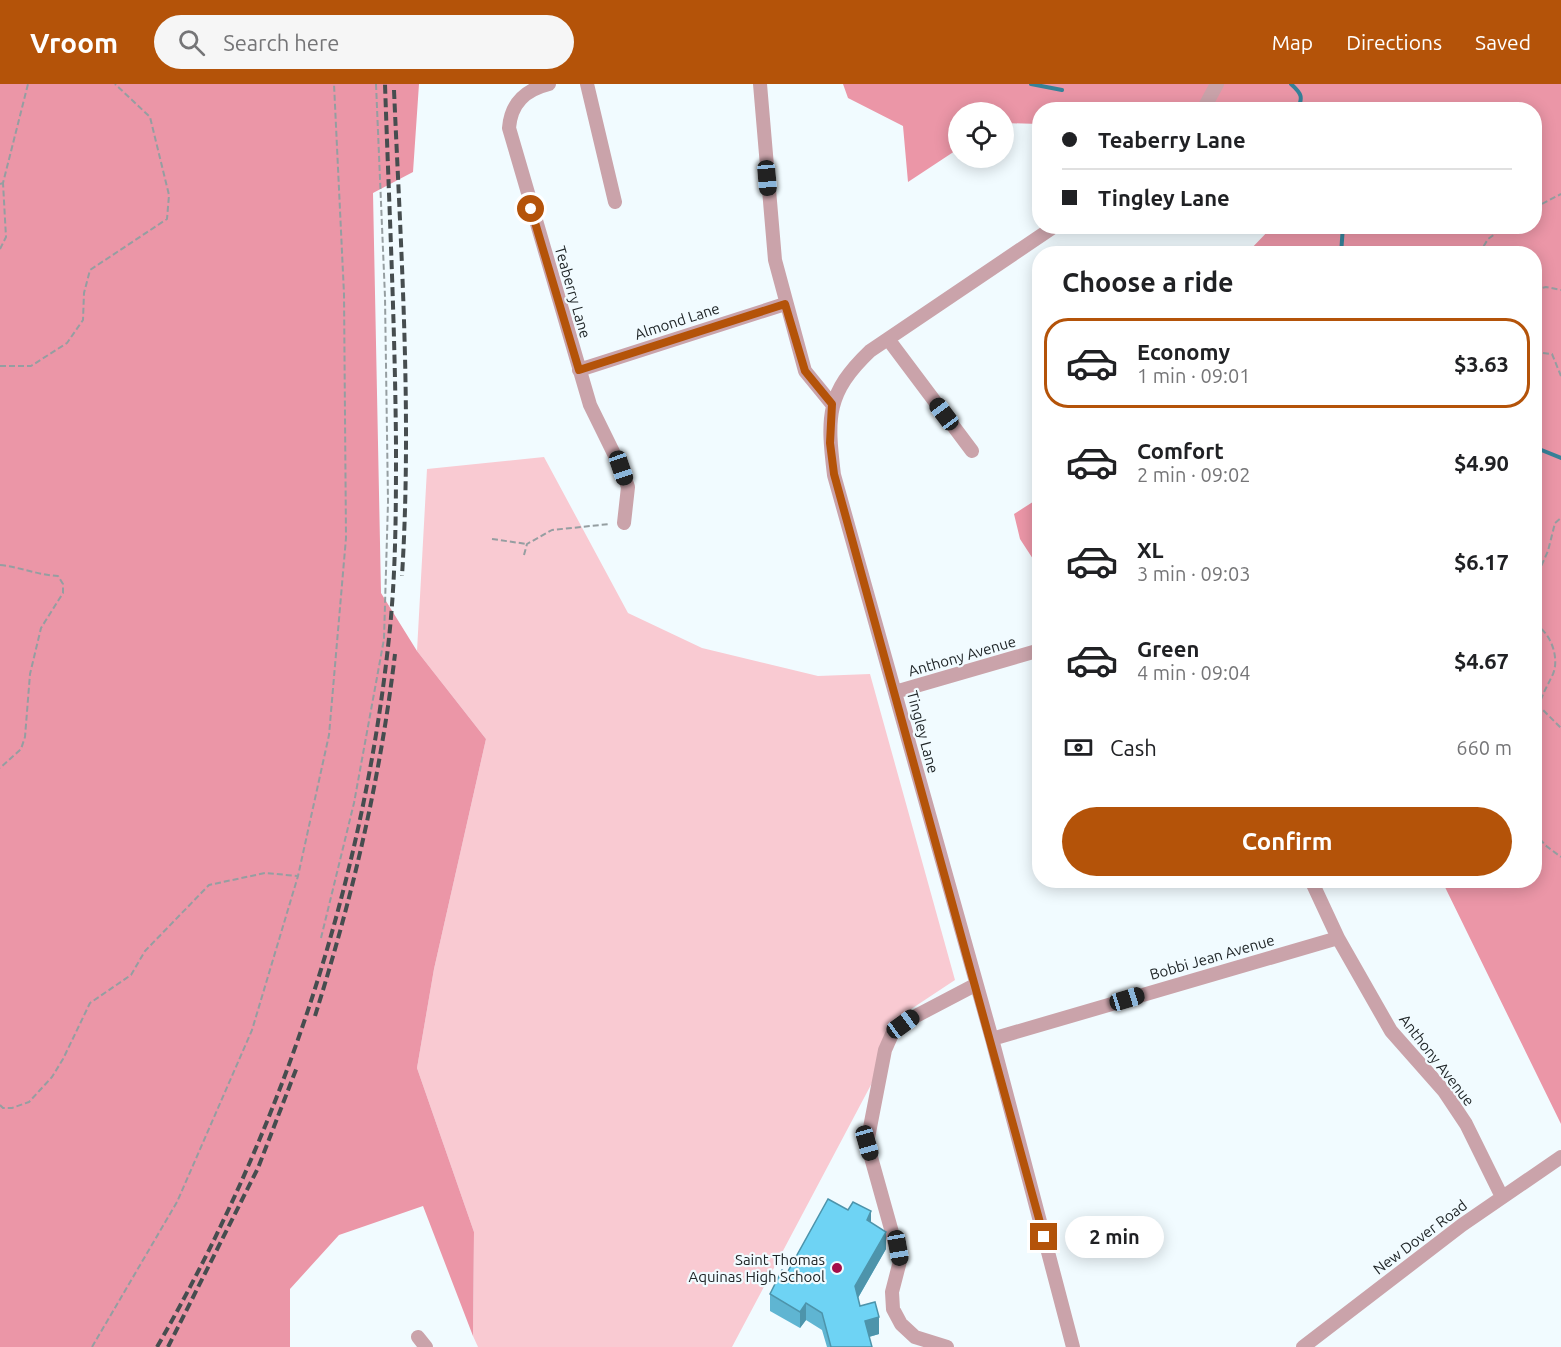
<!DOCTYPE html>
<html lang="en">
<head>
<meta charset="utf-8">
<style>
  body { margin:0; font-family:Ubuntu,sans-serif; background:#f6f6f6; color:#202124; height:100vh; display:flex; flex-direction:column; font-size:22px; white-space:nowrap }
  * { box-sizing:border-box; margin:0 }
  p { font-size:20px; color:#757577 }
  .icon { flex:none; width:33px; height:33px; fill:none; stroke:currentColor; stroke-width:2; stroke-linecap:round; stroke-linejoin:round }
  .map { position:relative; flex:1; overflow:hidden }
  .panel { position:absolute; left:1032px; top:162px; width:510px; height:642px; display:flex; flex-direction:column; background:#fff; border-radius:24px; box-shadow:0 3px 15px #0003 }
  .panel>* { flex:none }
  .hud { position:absolute; left:1032px; top:18px; width:510px; height:132px; border-radius:24px; box-shadow:0 3px 15px #0003; display:grid; align-content:center; height:132px; padding:0 30px; background:#fff }
  .controls { position:absolute; left:948px; top:18px; display:grid; gap:12px }
  .controls a { display:grid; place-items:center; width:66px; height:66px; border-radius:50%; background:#fff; box-shadow:0 3px 15px #0003; font-size:30px }
  .end { position:absolute; width:27px; height:27px; margin:-14px; border:8px solid #b45309; background:#fff; box-shadow:0 0 0 3px #fff }
  .from { border-radius:50% }
  .bubble { position:absolute; height:42px; border-radius:21px; background:#fff; box-shadow:0 3px 15px #0003; font-size:20px; font-weight:700; line-height:42px; text-align:center }
  .car { position:absolute; width:18px; height:36px; margin:-18px -9px; border-radius:8px; box-shadow:0 0 4px 2px #0007; background:linear-gradient(#222 24%,#8ab4d8 0 40%,#222 0 76%,#8ab4d8 0 86%,#222 0) }
  .hud b { display:flex; align-items:center; gap:21px; height:57px; font-size:22px }
  .hud b+b { border-top:2px solid #e0e0e0 }
  .hud i { width:15px; height:15px; background:#202124 }
  ul { padding:0; list-style:none }
  li { display:flex; align-items:center; gap:18px; height:90px; margin:0 12px 9px; padding:0 18px; border:3px solid transparent; border-radius:24px }
  li div { flex:1 }
  li b { display:block; font-size:22px }
  li em { font-style:normal; font-weight:700 }
  li.active { border-color:#b45309 }
  li>.icon { width:54px; height:54px; stroke-width:1.5 }
  h2 { padding:0 30px; font-size:27px; line-height:72px }
  .pay { display:flex; align-items:center; gap:15px; height:66px; padding:0 30px; font-size:22px }
  .pay p { margin-inline-start:auto }
  .cta { display:flex; gap:12px; margin-top:auto; padding:12px 30px }
  .cta a { flex:1; height:69px; border-radius:36px; background:#b45309; color:#fff; font-size:24px; font-weight:700; line-height:69px; text-align:center }
  header { display:flex; align-items:center; gap:36px; box-sizing:border-box; height:84px; padding:0 30px; background:#b45309; color:#fff }
  header strong { font-size:28px }
  nav { display:flex; gap:33px; margin-inline-start:auto; font-size:21px }
  .search { width:420px; height:54px; background:#f6f6f6; display:flex; align-items:center; gap:15px; box-sizing:border-box; padding:0 21px; border-radius:33px; color:#757577; font-size:22px }
  .map>svg:first-child { display:block }
  .green { fill:#f9cad2 }
  .forest { fill:#eb96a7 }
  .lines { fill:none; stroke-linecap:round; stroke-linejoin:round }
  .stream { stroke:#368299; stroke-width:4 }
  .path { stroke:#959ea1; stroke-width:2; stroke-dasharray:6 3; stroke-linecap:butt }
  .minor { stroke:#caa3aa; stroke-width:14 }
  .rail { stroke:#464d4f; stroke-width:4; stroke-dasharray:9 4.5; stroke-linecap:butt }
  .wall { fill:#5fb5d2 }
  .shaded-wall { fill:#4d94ab }
  .building { fill:#6ed3f4; stroke:#4d94ab; stroke-width:1.5 }
  .route { stroke:#b45309; stroke-width:8 }
  .poi-dot { fill:#a40d49; stroke:#f1fbff; stroke-width:2 }
  .labels { text-anchor:middle; dominant-baseline:central; stroke-width:4.5; stroke-linejoin:round; paint-order:stroke }
  .street-label { font-size:15px; fill:#202628; stroke:#f1fbff }
  .poi-label { font-size:15px; fill:#202628; stroke:#f1fbff; text-anchor:end }
</style>
</head>
<body>
<header>
<strong>Vroom</strong>
<div class="search"><svg class="icon" aria-label="search" viewBox="0 0 24 24"><circle cx="10" cy="10" r="6"/><path d="M15 15l6 6"/></svg>Search here</div>
<nav><a>Map</a><a>Directions</a><a>Saved</a></nav>
</header>
<div class="map">
<svg width="1561" height="1263" viewBox="0 0 1561 1263">
  <rect width="100%" height="100%" fill="#f1fbff"/>
  <path class="green" d="M544,373l84,156 74,35 116,28 52,-2 85,306 -65,43 -17,58 -141,266h-254l-5,-11 1,-104 -57,-164 17,-99 52,-230 -69,-88 10,-182z"/>
  <path class="forest" d="M0,0h419l-6,88 -40,21 8,400 36,58 69,88 -52,230 -17,99 57,164 -1,104 -50,-130 -84,29 -49,54v58h-290z
    M843,0h718v1040l-119,-243 92,-1v-626l-287,-1 25,-26 262,-1v-116h-494l-1,14 -35,-1v-11h-46v37l-50,33 -5,-56 -55,-28z
    M1039,414v59l-6,2 -13,-20 -6,-25z"/>
  <g class="lines">
    <path class="stream" d="M1031,0l31,6
      M1291,0c10,9 13,13 6,26
      M1341,170l2,-28
      M1534,363l27,11"/>
    <path class="path" d="M0,100l3,-1 25,-99
      M1534,124l27,-14
      M0,165l6,-12 -3,-54
      M1479,170l9,-15 18,-13
      M1534,206l12,-3 15,3
      M1534,268l18,2 9,22
      M0,282h31l36,-23 16,-23 1,-27 6,-23 77,-51 2,-24 -19,-78 -35,-33
      M492,455l35,5
      M524,471l3,-11 25,-14 58,-6
      M0,481c20,2 38,10 58,11l5,8v9l-22,35 -11,46 -5,63 -4,12 -21,19
      M1534,498l14,-31 7,-28 6,-5
      M1534,540c16,7 26,33 19,50 -5,11 -11,20 -14,32l22,22
      M1534,748l11,13 16,12
      M321,854l33,-135 30,-164 4,-137 -3,-205 -9,-213
      M0,1021l3,3h9l17,-6 23,-25 11,-18 27,-56 41,-28 14,-24 64,-66 56,-12 33,3
      M92,1263l85,-145 75,-172 46,-154 31,-141 17,-197 -2,-244 -10,-210"/>
    <path class="minor" d="M549,0c-24,6 -38,19 -40,44l81,277 31,63 7,19 -4,36
      M587,0l28,118
      M760,0l15,176 30,111 27,33
      M1203,26l14,-26
      M1055,142l-185,125c-44,42 -43,66 -36,124l158,564 81,308
      M888,255l84,112
      M579,286l206,-66
      M895,608l145,-42
      M1311,796l27,58 53,93 53,60 22,33 36,73
      M992,955l346,-101
      M418,1253l8,10
      M947,1263l-32,-10 -14,-13 -8,-15 -1,-17 8,-31 -33,-118 18,-93 8,-18 21,-15 61,-32
      M1303,1263l159,-122 99,-68"/>
    <path class="rail" d="M394,6c7,162 18,324 8,486
      M315,932c38,-121 65,-236 80,-362
      M157,1263c126,-219 208,-467 233,-719 6,-61 6,-122 6,-183 -1,-121 -7,-241 -11,-361
      M168,1263l90,-179 39,-101"/>
  </g>
  <path class="wall" d="M848,1126l23,13 15,26 -28,49 2,8 19,28 -10,3 3,10h-45l-5,-17 -16,-10 -6,8 -30,-17v-17l17,-21z"/>
  <path class="shaded-wall" d="M871,1127v17l-4,-8z
    M886,1148v17l-31,54v-17z
    M806,1219v17l-6,8v-16z
    M879,1233v17l-14,4v-17z"/>
  <path class="building" d="M828,1115l20,11 5,-8 18,9 -4,9 19,12 -31,54 5,20 15,-4 4,15 -14,4 7,26h-41l-9,-34 -16,-10 -6,9 -30,-18 12,-24 5,3z"/>
  <g class="lines">
    <path class="route" d="M531,125l48,161 206,-66 20,67 27,33 -2,39 4,31 210,763"/>
  </g>
  <circle class="poi-dot" cx="837" cy="1184" r="6"/>
  <g class="labels">
    <g class="street-label">
      <text transform="translate(573 208) rotate(74)">Teaberry Lane</text>
      <text transform="translate(677 237) rotate(-18)">Almond Lane</text>
      <text transform="translate(962 572) rotate(-16)">Anthony Avenue</text>
      <text transform="translate(923 648) rotate(75)">Tingley Lane</text>
      <text transform="translate(1212 873) rotate(-16)">Bobbi Jean Avenue</text>
      <text transform="translate(1437 976) rotate(52)">Anthony Avenue</text>
      <text transform="translate(1420 1153) rotate(-37)">New Dover Road</text>
    </g>
    <g class="poi-label">
      <text x="825" y="1175">Saint Thomas<tspan x="825" dy="17">Aquinas High School</tspan></text>
    </g>
  </g>
</svg>
<div class="controls">
<a><svg class="icon" aria-label="locate" viewBox="0 0 24 24"><circle cx="12" cy="12" r="6"/><path d="M12 2v4M12 18v4M2 12h4M18 12h4"/></svg></a>
</div>
<i class="end from" style="left:531px;top:125px"></i>
<i class="end" style="left:1044px;top:1153px"></i>
<div class="bubble" style="left:1065px;top:1132px;width:99px">2 min</div>
<i class="car" style="left:767px;top:94px;rotate:175deg"></i>
<i class="car" style="left:944px;top:330px;rotate:323deg"></i>
<i class="car" style="left:621px;top:384px;rotate:161deg"></i>
<i class="car" style="left:1127px;top:915px;rotate:73deg"></i>
<i class="car" style="left:903px;top:940px;rotate:54deg"></i>
<i class="car" style="left:867px;top:1059px;rotate:164deg"></i>
<i class="car" style="left:898px;top:1164px;rotate:170deg"></i>
<div class="hud">
<b><i class="from"></i>Teaberry Lane</b>
<b><i></i>Tingley Lane</b>
</div>
<section class="panel">
<h2>Choose a ride</h2>
<ul>
<li class="active"><svg class="icon" aria-label="car" viewBox="0 0 24 24"><path d="M5 17H2v-5l4-1 3-4h7l3 4 3 1v5h-3M9 17h6M6 11h13"/><circle cx="7" cy="17" r="2"/><circle cx="17" cy="17" r="2"/></svg><div><b>Economy</b><p>1 min · 09:01</p></div><em>$3.63</em></li>
<li><svg class="icon" aria-label="car" viewBox="0 0 24 24"><path d="M5 17H2v-5l4-1 3-4h7l3 4 3 1v5h-3M9 17h6M6 11h13"/><circle cx="7" cy="17" r="2"/><circle cx="17" cy="17" r="2"/></svg><div><b>Comfort</b><p>2 min · 09:02</p></div><em>$4.90</em></li>
<li><svg class="icon" aria-label="car" viewBox="0 0 24 24"><path d="M5 17H2v-5l4-1 3-4h7l3 4 3 1v5h-3M9 17h6M6 11h13"/><circle cx="7" cy="17" r="2"/><circle cx="17" cy="17" r="2"/></svg><div><b>XL</b><p>3 min · 09:03</p></div><em>$6.17</em></li>
<li><svg class="icon" aria-label="car" viewBox="0 0 24 24"><path d="M5 17H2v-5l4-1 3-4h7l3 4 3 1v5h-3M9 17h6M6 11h13"/><circle cx="7" cy="17" r="2"/><circle cx="17" cy="17" r="2"/></svg><div><b>Green</b><p>4 min · 09:04</p></div><em>$4.67</em></li>
</ul>
<div class="pay"><svg class="icon" aria-label="cash" viewBox="0 0 24 24"><path d="M3 7h18v10H3z"/><circle cx="12" cy="12" r="2"/></svg>Cash<p>660 m</p></div>
<div class="cta"><a>Confirm</a></div>
</section>
</div>
</body>
</html>
